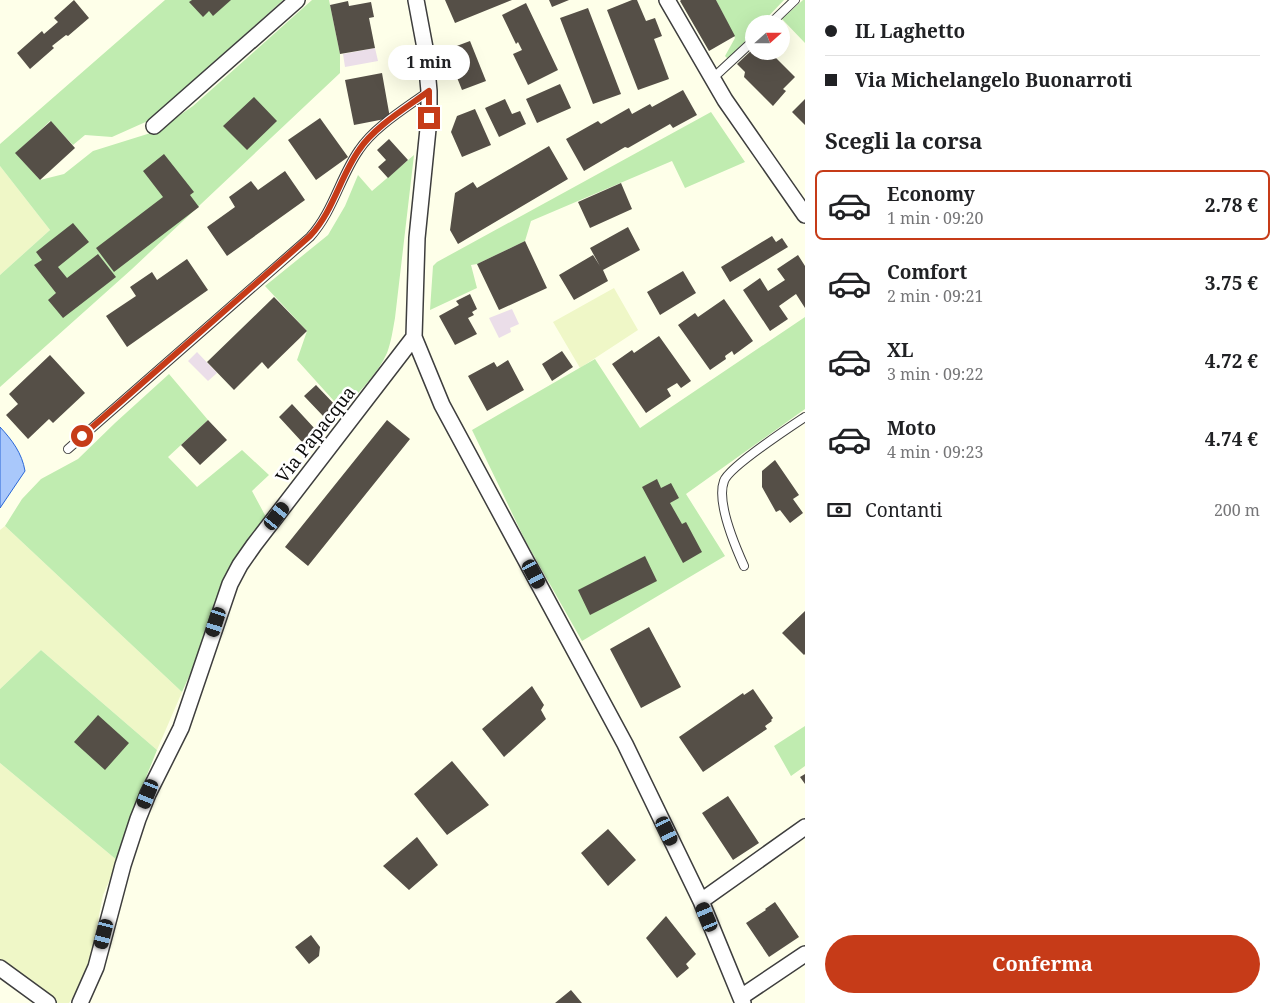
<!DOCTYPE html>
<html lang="it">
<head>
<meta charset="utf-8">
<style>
  body { margin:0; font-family:"Noto Serif",serif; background:#f2f2f2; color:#202124; height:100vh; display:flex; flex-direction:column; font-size:19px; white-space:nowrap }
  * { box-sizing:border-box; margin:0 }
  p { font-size:16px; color:#757577 }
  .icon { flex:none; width:28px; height:28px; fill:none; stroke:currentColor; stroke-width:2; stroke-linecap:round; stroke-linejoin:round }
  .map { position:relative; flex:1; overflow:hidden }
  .sheet { display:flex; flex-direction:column; background:#fff; width:475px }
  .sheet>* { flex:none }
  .guide { display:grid; align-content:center; height:110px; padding:0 20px; background:#fff }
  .needle { width:32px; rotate:69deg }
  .tools { position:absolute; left:745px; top:15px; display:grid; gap:10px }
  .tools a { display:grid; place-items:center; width:45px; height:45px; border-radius:50%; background:#fff; box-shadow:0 5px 20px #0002; font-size:25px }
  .end { position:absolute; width:22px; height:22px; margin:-11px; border:6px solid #c63b18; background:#fff; box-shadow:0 0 0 2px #fff }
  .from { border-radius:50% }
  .bubble { position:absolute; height:35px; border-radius:18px; background:#fff; box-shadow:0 5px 20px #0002; font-size:16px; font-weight:700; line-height:35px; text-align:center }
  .car { position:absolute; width:15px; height:30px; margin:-15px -8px; border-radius:6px; box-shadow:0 0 4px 1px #0007; background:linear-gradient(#222 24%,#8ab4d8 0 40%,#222 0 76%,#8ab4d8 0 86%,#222 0) }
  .guide b { display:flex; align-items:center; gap:18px; height:48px; font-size:19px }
  .guide b+b { border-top:1px solid #e0e0e0 }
  .guide i { width:12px; height:12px; background:#202124 }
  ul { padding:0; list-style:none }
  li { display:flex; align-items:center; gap:15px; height:70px; margin:0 10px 8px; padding:0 10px; border:2px solid transparent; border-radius:8px }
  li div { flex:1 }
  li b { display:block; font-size:19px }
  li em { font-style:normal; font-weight:700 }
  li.selected { border-color:#c63b18 }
  li>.icon { width:45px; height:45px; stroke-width:1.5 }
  h2 { padding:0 20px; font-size:22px; line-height:60px }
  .pay { display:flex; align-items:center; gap:12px; height:55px; padding:0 20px; font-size:19px }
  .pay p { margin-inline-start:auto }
  .cta { display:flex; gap:10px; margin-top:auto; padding:10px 20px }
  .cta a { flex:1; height:58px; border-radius:30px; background:#c63b18; color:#fff; font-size:20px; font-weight:700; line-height:58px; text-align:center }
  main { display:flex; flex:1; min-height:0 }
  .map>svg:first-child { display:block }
  .industrial { fill:#ebdee9 }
  .farmland { fill:#eff7c7 }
  .green { fill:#c0ecb0 }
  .water { fill:#a9c8fb; stroke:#2a67d8 }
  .building { fill:#554f47 }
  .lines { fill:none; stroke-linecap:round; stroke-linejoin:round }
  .lane-casing { stroke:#3e3e3e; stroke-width:10 }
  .street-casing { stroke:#3e3e3e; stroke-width:18 }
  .lane { stroke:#fff; stroke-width:8 }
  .street { stroke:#fff; stroke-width:15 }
  .route { stroke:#c63b18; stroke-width:6 }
  .labels { text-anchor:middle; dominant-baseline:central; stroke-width:5; stroke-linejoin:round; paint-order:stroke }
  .street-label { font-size:18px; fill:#0b0b0b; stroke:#fff }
</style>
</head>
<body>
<main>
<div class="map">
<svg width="805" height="1003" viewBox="0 0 805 1003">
  <rect width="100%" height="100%" fill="#feffe9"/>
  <path class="industrial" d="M375,48l3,13 -33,6 -2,-13z
    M512,309l7,15 -9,4 1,4 -12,6 -10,-20z
    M197,352l20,21 -9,8 -20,-20z"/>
  <path class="farmland" d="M0,166l50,64 -50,45z
    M614,288l24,42 -58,38 -27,-46z
    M5,526l177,166 -25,58 -116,-100 -41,39v-159z
    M0,763l118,98 -15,34 -15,77 -19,31h-13l-56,-39z"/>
  <path class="green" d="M165,0h118l-133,120 -38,17 -27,-2 -12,10 -23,-24 -34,32 24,27 24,-6 29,-23 64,-20 36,-25 119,-106h17l11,54v19l-208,196 -132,118v-112l50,-45 -50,-64v-22z
    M716,0h68l-23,24h-7v8l-26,27 -3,-3 10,-18z
    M803,0h2v43l-23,-24z
    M711,112l34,50 -60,26 -13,-27 -141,60 -6,20 -48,23 -6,1 6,23 -47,22 3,-44 4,-4z
    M414,155l-19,163c-2,11 -4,25 -8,35 -9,21 -30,40 -44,58l-46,-51 10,-29 -42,-45 63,-51 17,-29 13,-31 14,16z
    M805,317v92l-119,85 39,62 -143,85 -57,-101 -53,-110 123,-71 45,69z
    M169,374l39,46 -40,37 29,30 45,-37 27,25 -17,16 14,26 -28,38 -16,31 -17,44 -10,33 -13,29 -177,-166 17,-27 19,-20 37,-20 37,-36z
    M41,650l116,100 -16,40 -23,71 -118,-98v-74z
    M805,726v40l-14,10 -17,-30z"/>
  <path class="water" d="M0,427c12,13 22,26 25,44l-25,37z"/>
  <path class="building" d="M74,0l15,18 -21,18 -2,-1 -14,11 2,2 -24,21 -13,-16 25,-22 2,3 14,-12 -4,-4z
    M192,0h39l-18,16 -4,-5 -6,6 -14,-15z
    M445,0h67l-57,23z
    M549,0h20l-17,7z
    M632,0h5l9,21 9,-3 7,18 -8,3 15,40 -31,11 -31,-80z
    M681,0h35l19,36 -26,15 -29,-50z
    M348,1l1,5 22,-4 3,15 -5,1 6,30 -35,6 -10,-49z
    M526,3l32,67 -30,15 -15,-31 9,-4 -4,-8 -2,2 -14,-29z
    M588,8l33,86 -28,10 -33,-86z
    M470,41l16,40 -24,9 -16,-40z
    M754,48v3h15l26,26 -12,12 3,2 -13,15 -29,-29 1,-5 -8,-8z
    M382,73l8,45 -36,7 -9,-45z
    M560,84l11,24 -34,15 -11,-24z
    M683,90l14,25 -24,13 -3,-4 -42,24 -3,-1 -41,24 -18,-32 32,-18 3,3 28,-16 3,6 18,-10 2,3z
    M254,97l23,24 -30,29 -24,-24z
    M505,99l7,15 8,-3 6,13 -27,13 -14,-29z
    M805,99v26l-13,-13z
    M475,109l16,36 -29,12 -11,-25 6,-16z
    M320,118l28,39 -32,23 -28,-40z
    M51,121l24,27 -35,32 -25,-27z
    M389,139l19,21 -20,18 -10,-11 8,-7 -9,-10z
    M549,146l19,33 -110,65 -8,-14 5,-37 18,-11 4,6z
    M164,154l30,38 -4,3 9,12 -85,65 -18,-24 67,-51 -20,-26z
    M285,171l20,29 -78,56 -20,-29 28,-20 -6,-10 22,-16 7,9z
    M621,183l11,26 -42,19 -12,-26z
    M73,223l16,19 -31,25 9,11 31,-24 18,23 -53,41 -15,-18 8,-7 -22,-28 8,-5 -6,-8z
    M628,227l12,23 -37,20 5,11 -34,19 -15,-25 34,-20 7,11 -10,-18z
    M772,236l4,6 6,-4 6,9 -58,35 -9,-15z
    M525,241l22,47 -48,22 -22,-46z
    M798,255l7,11v42l-9,-14 -17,12 9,13 -18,12 -27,-41 17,-12 8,13 17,-11 -8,-11z
    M187,259l21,31 -81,57 -21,-31 30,-20 -6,-9 22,-15 5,8z
    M683,271l13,22 -36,22 -13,-23z
    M470,294l7,15 -5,3 2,3 -6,3 9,16 -22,11 -16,-29 20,-11 -3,-4z
    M274,297l33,34 -39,38 -6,-7 -28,28 -27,-28z
    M724,299l29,42 -19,14 -2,-4 -7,5 1,3 -16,11 -32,-45 17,-12 3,4z
    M659,336l32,45 -10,7 -4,-5 -10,6 4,7 -25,17 -34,-49 20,-14 2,3z
    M562,351l11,16 -21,14 -10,-17z
    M50,355l35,38 -32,30 -4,-4 -21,20 -22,-24 12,-11 -9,-10z
    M508,360l16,30 -37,21 -19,-35 26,-14 3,5z
    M316,385l20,21 -12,11 -20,-21z
    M292,404l24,26 -14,12 -23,-25z
    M208,420l19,20 -27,25 -19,-20z
    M387,420l23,19 -102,127 -23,-19z
    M775,460l24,35 -6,4 10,14 -13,10 -10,-13 -4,2 -14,-25v-16z
    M657,479l4,9 10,-5 8,15 -9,5 12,21 4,-2 16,30 -19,11 -41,-76z
    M645,556l12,25 -67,34 -12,-25z
    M805,611v43l-1,1 -22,-22z
    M649,627l32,60 -40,21 -31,-59z
    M532,686l12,19 -3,5 5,9 -42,38 -22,-28z
    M753,689l20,29 -2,2 1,1 -7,5 2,3 -64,43 -24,-35 64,-44 1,2z
    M98,715l31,28 -24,27 -31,-28z
    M452,761l37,44 -42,30 -33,-41z
    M805,774v10l-5,-7z
    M728,796l31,47 -26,17 -31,-47z
    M608,829l28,31 -28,26 -27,-33z
    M417,837l21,28 -29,25 -26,-24z
    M775,902l24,35 -30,20 -23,-34 20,-13 -1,-1z
    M666,916l30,38 -10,10 3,4 -12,10 -31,-40z
    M311,935l9,12 -1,9 -10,8 -14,-17z
    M571,990l11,13h-27z"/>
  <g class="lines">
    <defs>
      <path id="lane" d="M770,24l25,-24
        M712,79l42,-39
        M68,449l242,-212c23,-25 30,-60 49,-87 15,-23 47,-42 70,-59
        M744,566c-9,-20 -28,-64 -20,-85 5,-14 66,-54 81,-64"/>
      <path id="street" d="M416,0l9,48 4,43v28l-12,119 -3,99 28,68 183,339 76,157 42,102
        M667,0l58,100 80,115
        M154,126l143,-126
        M701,901l104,-74
        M0,968l48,35
        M741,997l64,-43
        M80,1003l16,-36 27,-102 15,-46 10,-25 33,-66 49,-144 10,-19 14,-20 160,-208"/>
    </defs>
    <use href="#lane" class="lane-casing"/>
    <use href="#street" class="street-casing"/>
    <use href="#lane" class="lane"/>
    <use href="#street" class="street"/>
  </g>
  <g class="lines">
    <path class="route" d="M82,436l228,-200c23,-24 30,-59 49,-86 15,-23 47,-42 70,-59v27"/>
  </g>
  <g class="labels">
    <g class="street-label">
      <text transform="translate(315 434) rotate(-52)">Via Papacqua</text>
    </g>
  </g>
</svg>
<div class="tools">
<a><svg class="needle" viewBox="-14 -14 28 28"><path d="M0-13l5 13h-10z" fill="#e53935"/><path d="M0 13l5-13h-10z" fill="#757577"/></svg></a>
</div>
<i class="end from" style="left:82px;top:436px"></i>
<i class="end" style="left:429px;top:118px"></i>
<div class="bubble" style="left:388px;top:45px;width:82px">1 min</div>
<i class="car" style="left:277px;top:516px;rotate:37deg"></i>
<i class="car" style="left:534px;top:574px;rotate:152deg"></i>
<i class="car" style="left:216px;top:622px;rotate:198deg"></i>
<i class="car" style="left:148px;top:794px;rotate:202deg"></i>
<i class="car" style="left:667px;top:831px;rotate:155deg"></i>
<i class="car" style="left:707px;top:917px;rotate:337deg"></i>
<i class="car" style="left:104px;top:934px;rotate:194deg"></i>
</div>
<section class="sheet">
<div class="guide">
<b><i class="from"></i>IL Laghetto</b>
<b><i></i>Via Michelangelo Buonarroti</b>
</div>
<h2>Scegli la corsa</h2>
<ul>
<li class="selected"><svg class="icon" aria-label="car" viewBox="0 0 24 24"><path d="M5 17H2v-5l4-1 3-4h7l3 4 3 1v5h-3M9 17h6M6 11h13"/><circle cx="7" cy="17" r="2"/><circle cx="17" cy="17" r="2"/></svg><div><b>Economy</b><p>1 min · 09:20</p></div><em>2.78 €</em></li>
<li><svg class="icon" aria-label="car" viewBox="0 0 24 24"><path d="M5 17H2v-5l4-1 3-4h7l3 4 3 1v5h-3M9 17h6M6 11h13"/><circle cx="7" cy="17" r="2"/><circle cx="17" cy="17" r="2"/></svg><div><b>Comfort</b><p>2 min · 09:21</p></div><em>3.75 €</em></li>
<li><svg class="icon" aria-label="car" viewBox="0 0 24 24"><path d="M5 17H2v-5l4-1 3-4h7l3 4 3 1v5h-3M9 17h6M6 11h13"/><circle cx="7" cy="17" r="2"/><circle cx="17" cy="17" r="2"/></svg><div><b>XL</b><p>3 min · 09:22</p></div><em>4.72 €</em></li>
<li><svg class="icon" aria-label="car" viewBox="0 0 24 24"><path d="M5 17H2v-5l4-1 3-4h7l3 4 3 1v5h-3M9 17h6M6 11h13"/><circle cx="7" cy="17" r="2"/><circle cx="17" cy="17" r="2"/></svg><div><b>Moto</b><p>4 min · 09:23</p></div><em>4.74 €</em></li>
</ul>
<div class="pay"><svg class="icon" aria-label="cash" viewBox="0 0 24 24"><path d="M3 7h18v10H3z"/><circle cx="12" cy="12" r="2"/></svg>Contanti<p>200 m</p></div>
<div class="cta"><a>Conferma</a></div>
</section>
</main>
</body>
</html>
